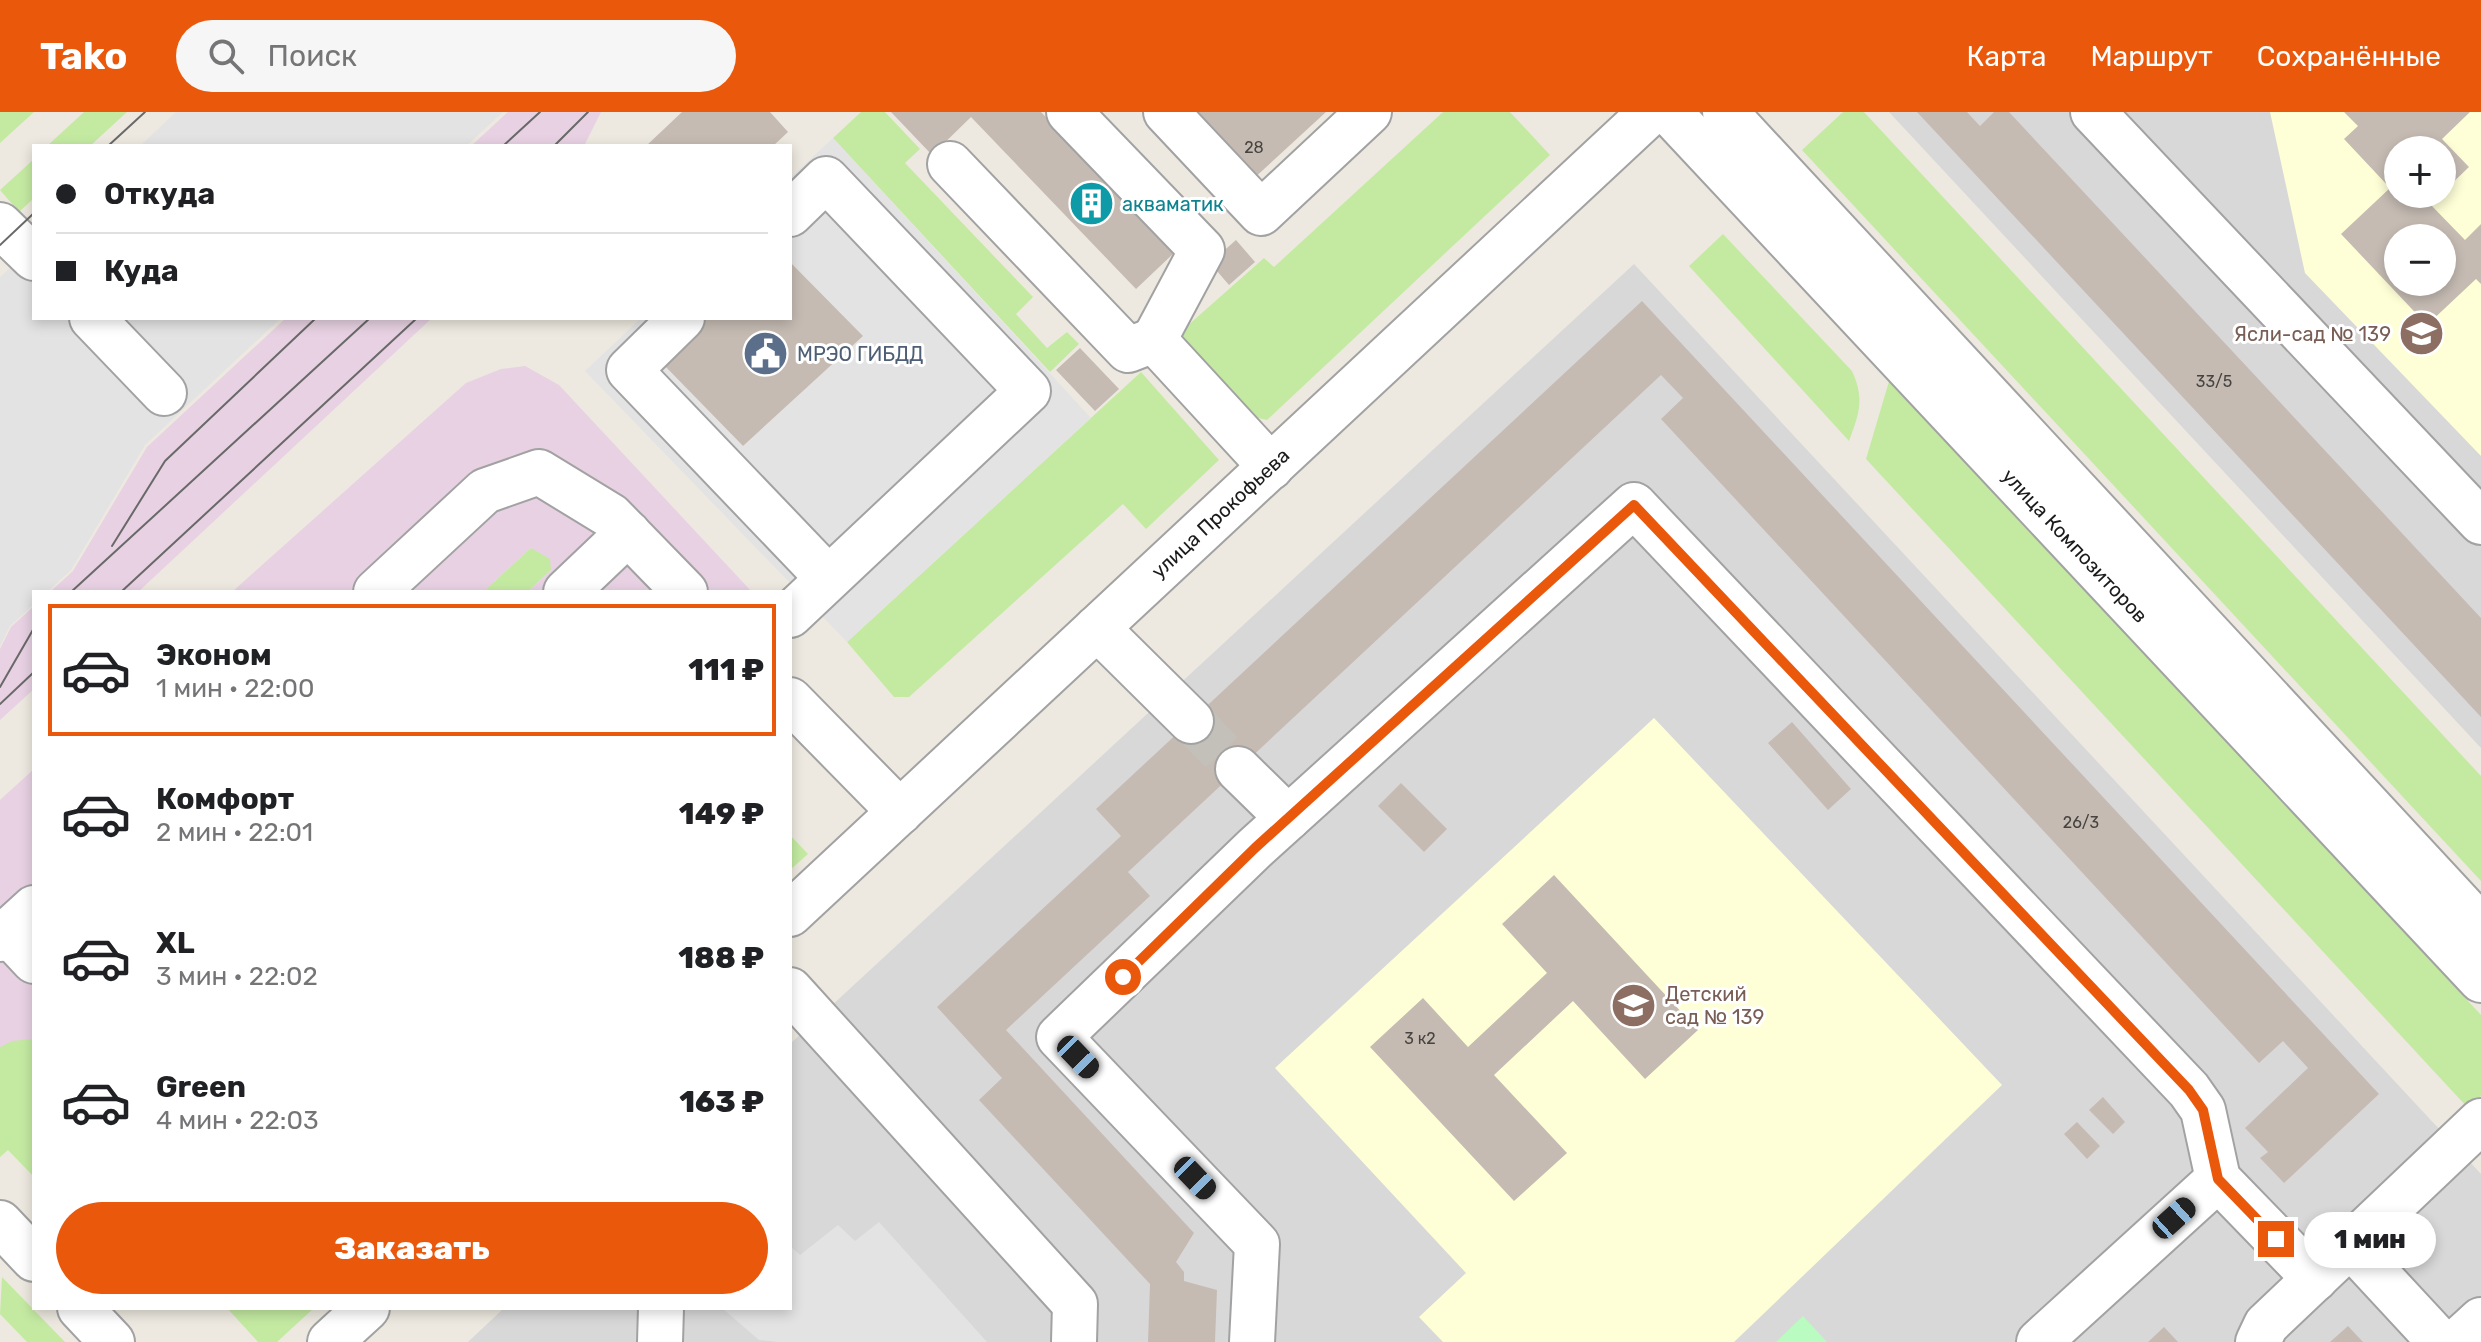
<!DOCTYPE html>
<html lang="ru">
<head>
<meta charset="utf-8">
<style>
  body { margin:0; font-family:Rubik,sans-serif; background:#f6f6f6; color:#202124; height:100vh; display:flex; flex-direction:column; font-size:30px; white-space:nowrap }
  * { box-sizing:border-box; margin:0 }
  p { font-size:26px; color:#757577 }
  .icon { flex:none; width:44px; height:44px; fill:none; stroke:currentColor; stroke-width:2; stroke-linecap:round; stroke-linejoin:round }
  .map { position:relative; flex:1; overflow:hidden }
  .side { position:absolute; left:32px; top:478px; width:760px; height:720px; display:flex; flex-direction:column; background:#fff; border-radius:0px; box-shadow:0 4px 12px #0003 }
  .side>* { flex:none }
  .hud { position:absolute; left:32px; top:32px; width:760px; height:176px; border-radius:0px; box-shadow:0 4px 12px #0003; display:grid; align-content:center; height:176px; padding:0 24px; background:#fff }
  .controls { position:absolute; left:2384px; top:24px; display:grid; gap:16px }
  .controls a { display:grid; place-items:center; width:72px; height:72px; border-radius:50%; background:#fff; box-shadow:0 4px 12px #0003; font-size:40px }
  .end { position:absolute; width:36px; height:36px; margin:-18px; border:10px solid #ea580c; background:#fff; box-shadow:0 0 0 4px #fff }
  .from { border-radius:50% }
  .bubble { position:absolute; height:56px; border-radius:28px; background:#fff; box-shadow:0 4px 12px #0003; font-size:26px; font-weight:800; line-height:56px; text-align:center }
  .car { position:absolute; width:24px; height:48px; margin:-24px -12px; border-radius:10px; box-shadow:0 0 6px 2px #0007; background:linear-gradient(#222 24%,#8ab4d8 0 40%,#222 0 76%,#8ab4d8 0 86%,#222 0) }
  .hud b { display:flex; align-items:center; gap:28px; height:76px; font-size:30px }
  .hud b+b { border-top:2px solid #e0e0e0 }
  .hud i { width:20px; height:20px; background:#202124 }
  ul { padding:14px 0 0; list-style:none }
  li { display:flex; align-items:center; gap:24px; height:132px; margin:0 16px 12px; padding:0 8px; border:4px solid transparent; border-radius:0px }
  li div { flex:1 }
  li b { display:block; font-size:30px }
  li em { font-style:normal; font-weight:800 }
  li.on { border-color:#ea580c }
  li>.icon { width:72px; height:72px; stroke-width:1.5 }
  .cta { display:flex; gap:16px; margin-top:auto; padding:16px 24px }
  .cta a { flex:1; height:92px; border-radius:48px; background:#ea580c; color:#fff; font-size:32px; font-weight:800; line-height:92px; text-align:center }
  header { display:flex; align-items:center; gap:48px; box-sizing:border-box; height:112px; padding:0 40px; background:#ea580c; color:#fff }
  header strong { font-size:38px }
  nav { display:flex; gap:44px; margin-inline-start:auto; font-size:28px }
  .search { width:560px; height:72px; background:#f6f6f6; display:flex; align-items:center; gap:20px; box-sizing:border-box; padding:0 28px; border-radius:44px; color:#757577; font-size:30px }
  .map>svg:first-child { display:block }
  .residential { fill:#d9d8d8; fill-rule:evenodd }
  .industrial { fill:#e7d1e2 }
  .education { fill:#feffd7; fill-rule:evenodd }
  .grass { fill:#c4eaa2 }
  .park { fill:#b9fbc0 }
  .parking { fill:#e3e3e3 }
  .building { fill:#c5bbb3; fill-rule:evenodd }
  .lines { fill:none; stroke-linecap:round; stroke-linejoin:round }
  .minor-tunnel { stroke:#c3c0b9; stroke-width:44; stroke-dasharray:44 22; stroke-linecap:butt }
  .minor-casing { stroke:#a2a2a2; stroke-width:48 }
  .minor { stroke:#fff; stroke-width:44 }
  .tram { stroke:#696969; stroke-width:2 }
  .route { stroke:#ea580c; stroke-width:10 }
  .labels { text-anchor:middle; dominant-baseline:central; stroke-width:6; stroke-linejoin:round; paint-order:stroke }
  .number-label { font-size:16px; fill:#464341 }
  .culture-label { font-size:20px; fill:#0d838f; stroke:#fff; text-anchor:start }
  .education-label { font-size:20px; fill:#785e54; stroke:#fff; text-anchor:end }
  .service-label { font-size:20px; fill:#4e5e75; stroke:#fff; text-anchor:start }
  .street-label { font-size:20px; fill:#1b1b1b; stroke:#fff }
</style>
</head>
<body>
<header>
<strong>Tako</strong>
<div class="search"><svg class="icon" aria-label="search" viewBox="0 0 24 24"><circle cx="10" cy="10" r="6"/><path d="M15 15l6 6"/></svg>Поиск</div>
<nav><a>Карта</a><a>Маршрут</a><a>Сохранённые</a></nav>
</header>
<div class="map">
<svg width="2481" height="1230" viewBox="0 0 2481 1230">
  <rect width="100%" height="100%" fill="#ede9e0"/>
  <path class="residential" d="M1889,0h592v636zM2398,38h44v44h-44zM2398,126h44v44h-44z
    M1634,152l847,910v168h-2013l36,-34h286v-264z"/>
  <path class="industrial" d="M508,0h93l-17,34h-113z
    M286,206h146l-294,274h-88l23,-21 74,-124z
    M525,254l34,19 193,207h-225l24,-22 -20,-22 -48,44h-251l234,-209 35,-14z
    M34,494v83l-34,31v-71l11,-22z
    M34,657v270l-34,8v-247z"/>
  <path class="education" d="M2270,0h211v344l-176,-183zM2398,38h44v44h-44zM2398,126h44v44h-44z
    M1654,606l348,367 -268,257h-291l-24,-25 47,-44 -191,-205z"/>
  <path class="grass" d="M0,0h34l-34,31z
    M84,0h43l-37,34h-43z
    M861,0h24l35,37 -15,14 128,134 -17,17 31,34 20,-16 12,12 -29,28 -217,-234z
    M1443,0h67l40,43 -283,265 -13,-3 -77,-82 87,-77 10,9z
    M1843,0h21l617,664v105l-679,-731z
    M34,47v39l-15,14 -19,-22z
    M1723,122l129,137c13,28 7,43 -3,70l-160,-175z
    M1141,260l78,88 -73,69 -23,-25 -214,193h-15l-47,-55z
    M1890,266l591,637v81l-13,12 -602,-649z
    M531,436l19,11 1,11 -24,22h-44z
    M790,723l18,19 -18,16z
    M34,927v138l-26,-27 -8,7v-110l12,-6z
    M2,1165l63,65h-38l-27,-28z
    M227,1196h87l-37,34h-19z"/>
  <path class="park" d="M1803,1204l24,26h-51z"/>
  <path class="parking" d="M176,0h327l-37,34h-326z
    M833,26l258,280 -244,224 -262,-271 56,-53h67l-47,44 82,84 120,-110 -73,-74v-84z
    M34,134v72h247l-136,127 -74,125 -24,22h-13v12l-24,22 -10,20v-369z
    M879,1110l108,120h-209l-19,-2 -37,-32h68v-62l10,9 38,-30 17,16z"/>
  <path class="building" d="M682,0h88l18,20 -15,14h-127z
    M891,0h150l134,140 -39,37 -165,-172 -39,38z
    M1187,0h139l-75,69z
    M1917,0h50l13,14 14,-14h15l295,316 177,190v99z
    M2344,0h126l-28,27 27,28 -27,26v-43h-44v44h43l-11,10 35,36 16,-16v60l-5,-5 -49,46 -86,-91 49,-46 -46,-49 14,-13zM2398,126h44v44h-44z
    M1236,128l19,22 -26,23 -19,-22z
    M790,150l73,74 -120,110 -82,-84 47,-44h82z
    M1642,189l737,793 -95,89 -24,-25 8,-6 -23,-24 63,-60 -25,-27 -24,22 -598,-644 22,-21 -22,-23 -533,497 22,24 -144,134 188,203 -18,29 8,10v9l33,9 -2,52h-67l2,-58 -171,-184 23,-22 -65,-71 184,-171 -25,-27z
    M1080,236l39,41 -24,22 -39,-41z
    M1792,610l59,67 -23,21 -60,-67z
    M1401,671l46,46 -23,23 -46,-46z
    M1554,763l144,155 -53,49 -72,-78 -79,74 73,78 -53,48 -144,-154 53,-49 45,49 79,-74 -45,-49z
    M2103,985l22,25 -12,12 -24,-24z
    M2077,1010l23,24 -13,13 -23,-25z
    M2348,1214l15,16h-33z
    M2164,1215l14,15h-30z"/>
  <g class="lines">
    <path class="minor-tunnel" d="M1191,609l47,48"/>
    <defs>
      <g id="minor">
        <path d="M1069,0l133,138 -48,90"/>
        <path d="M1166,0l95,101 108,-101"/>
        <path id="s1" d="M1669,0l812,868"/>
        <path d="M1725,0l756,815"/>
        <path d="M2093,0l388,410"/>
        <path d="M950,52l178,186 26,-10 117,127"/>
        <path d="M790,102l36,-35 202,212 -238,224"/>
        <path d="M0,113l34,33"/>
        <path d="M92,206l72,75"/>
        <path d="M682,206l-53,52 199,208"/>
        <path d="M376,480l109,-101 54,-19 72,44 74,76"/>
        <path d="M566,480l62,-59"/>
        <path d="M1097,516l94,93"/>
        <path d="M790,588l110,112"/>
        <path d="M1238,657l50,49"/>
        <path id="s2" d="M790,802l861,-802"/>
        <path d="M7,820l27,29"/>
        <path d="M0,827l34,-31"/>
        <path d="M790,878l285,314 -1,38"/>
        <path d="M0,1111l34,36"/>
        <path d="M2351,1134l89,96"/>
        <path d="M80,1196l32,34"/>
        <path d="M330,1230l37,-34"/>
        <path d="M660,1230l1,-34"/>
        <path d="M1252,1230l5,-98 -198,-207 196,-189 379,-343 555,585 14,20 15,69 97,100"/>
        <path d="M2039,1230l179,-163"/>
        <path d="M2258,1230l8,-17 215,-204"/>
        <path d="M2457,1230l24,-22"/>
      </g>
    </defs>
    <use href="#minor" class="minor-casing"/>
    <use href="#minor" class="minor"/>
    <path class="tram" d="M108,34l37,-34
      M503,34l37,-34
      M554,34l34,-34
      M0,133l34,-32
      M112,434l53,-85 151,-143
      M71,480l299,-274
      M121,480l296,-274
      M0,575l34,-59
      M0,592l34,-32"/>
  </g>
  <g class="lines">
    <path class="route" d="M1123,865l132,-129 379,-343 555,585 14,20 15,69 58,60"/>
  </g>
  <defs>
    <symbol id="building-disc" viewBox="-11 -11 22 22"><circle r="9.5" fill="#0f9aa8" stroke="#fff"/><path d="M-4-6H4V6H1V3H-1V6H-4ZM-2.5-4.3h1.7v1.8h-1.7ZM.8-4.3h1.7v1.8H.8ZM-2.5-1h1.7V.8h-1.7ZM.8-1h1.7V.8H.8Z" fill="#fff"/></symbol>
    <symbol id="school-disc" viewBox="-11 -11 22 22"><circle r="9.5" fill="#8d6e63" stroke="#fff"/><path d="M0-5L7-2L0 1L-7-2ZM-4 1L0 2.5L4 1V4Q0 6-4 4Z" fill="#fff"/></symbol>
    <symbol id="civic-disc" viewBox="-11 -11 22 22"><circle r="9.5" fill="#5c6f8a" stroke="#fff"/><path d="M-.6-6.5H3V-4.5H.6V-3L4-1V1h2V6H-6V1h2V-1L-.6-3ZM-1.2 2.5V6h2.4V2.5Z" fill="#fff"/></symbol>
  </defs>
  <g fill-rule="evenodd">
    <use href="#building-disc" x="1066" y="66" width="51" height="51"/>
    <use href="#school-disc" x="2396" y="196" width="51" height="51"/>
    <use href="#civic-disc" x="740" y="216" width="51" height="51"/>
    <use href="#school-disc" x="1608" y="868" width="51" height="51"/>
  </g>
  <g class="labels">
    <g class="number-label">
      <text x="1254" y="35">28</text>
      <text x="2214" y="269">33/5</text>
      <text x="2081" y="710">26/3</text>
      <text x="1420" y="926">3 к2</text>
    </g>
    <g class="culture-label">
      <text x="1122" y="92">акваматик</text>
    </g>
    <g class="education-label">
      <text x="2391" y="222">Ясли-сад № 139</text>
      <text x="1665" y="882" text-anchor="start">Детский<tspan x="1665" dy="23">сад № 139</tspan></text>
    </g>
    <g class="service-label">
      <text x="797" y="242">МРЭО ГИБДД</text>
    </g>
    <g class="street-label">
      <text stroke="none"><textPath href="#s2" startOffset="588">улица Прокофьева</textPath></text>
      <text stroke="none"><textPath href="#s1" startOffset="594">улица Композиторов</textPath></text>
    </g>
  </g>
</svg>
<div class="controls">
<a>+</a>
<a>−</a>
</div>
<i class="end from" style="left:1123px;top:865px"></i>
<i class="end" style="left:2276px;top:1127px"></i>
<div class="bubble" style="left:2304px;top:1100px;width:132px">1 мин</div>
<i class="car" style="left:1078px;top:945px;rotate:136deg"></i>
<i class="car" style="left:1195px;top:1066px;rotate:136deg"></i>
<i class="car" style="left:2174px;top:1106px;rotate:48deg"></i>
<div class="hud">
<b><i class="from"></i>Откуда</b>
<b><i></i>Куда</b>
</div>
<section class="side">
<ul>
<li class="on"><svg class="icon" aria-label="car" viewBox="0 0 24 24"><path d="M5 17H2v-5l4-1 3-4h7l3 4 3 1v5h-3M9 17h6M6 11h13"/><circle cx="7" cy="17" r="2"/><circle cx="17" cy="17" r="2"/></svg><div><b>Эконом</b><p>1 мин · 22:00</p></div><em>111 ₽</em></li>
<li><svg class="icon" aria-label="car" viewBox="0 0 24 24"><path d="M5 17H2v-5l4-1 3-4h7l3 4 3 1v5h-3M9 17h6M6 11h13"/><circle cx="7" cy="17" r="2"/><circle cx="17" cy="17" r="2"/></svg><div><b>Комфорт</b><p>2 мин · 22:01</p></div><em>149 ₽</em></li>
<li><svg class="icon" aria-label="car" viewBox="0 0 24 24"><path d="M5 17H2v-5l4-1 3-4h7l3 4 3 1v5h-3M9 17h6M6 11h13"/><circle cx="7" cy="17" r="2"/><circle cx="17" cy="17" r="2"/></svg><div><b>XL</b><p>3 мин · 22:02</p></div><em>188 ₽</em></li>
<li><svg class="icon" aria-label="car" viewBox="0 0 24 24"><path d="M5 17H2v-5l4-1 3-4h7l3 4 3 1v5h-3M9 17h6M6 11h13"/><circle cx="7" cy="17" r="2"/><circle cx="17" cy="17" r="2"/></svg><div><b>Green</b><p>4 мин · 22:03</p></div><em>163 ₽</em></li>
</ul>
<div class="cta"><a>Заказать</a></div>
</section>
</div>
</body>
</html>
